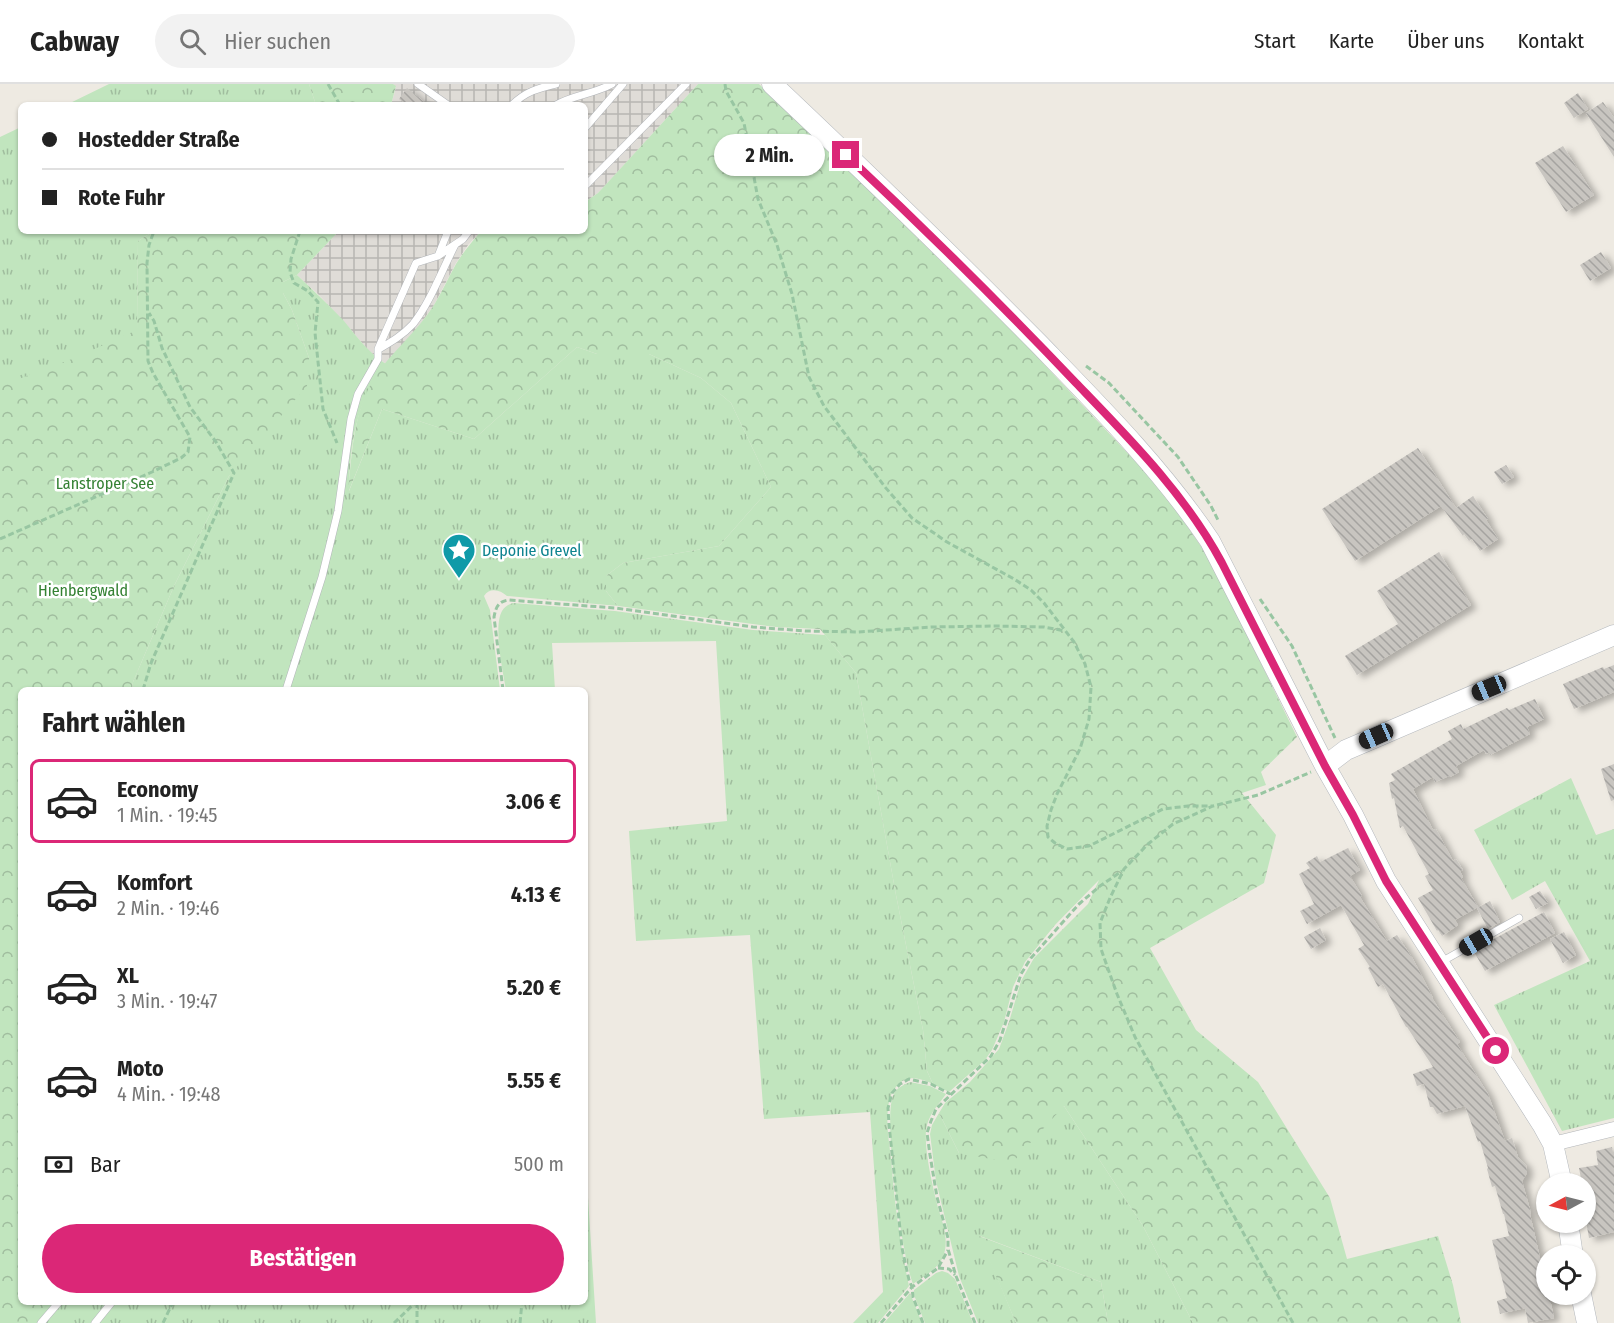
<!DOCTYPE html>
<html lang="de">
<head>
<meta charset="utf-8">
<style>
  body { margin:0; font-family:"Fira Sans Condensed",sans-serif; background:#f2f2f2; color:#222; height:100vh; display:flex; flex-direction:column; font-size:22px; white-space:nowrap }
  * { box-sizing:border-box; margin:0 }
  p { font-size:20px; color:#767676 }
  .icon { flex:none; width:33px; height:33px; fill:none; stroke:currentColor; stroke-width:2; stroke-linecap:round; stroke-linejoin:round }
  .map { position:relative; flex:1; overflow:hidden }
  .side { position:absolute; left:18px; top:603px; width:570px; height:618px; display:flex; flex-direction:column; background:#fff; border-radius:9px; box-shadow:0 2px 4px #0004 }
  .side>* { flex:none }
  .guide { position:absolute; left:18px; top:18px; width:570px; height:132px; border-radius:9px; box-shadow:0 2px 4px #0004; display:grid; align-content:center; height:132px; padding:0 24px; background:#fff }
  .needle { width:39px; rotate:263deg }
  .fabs { position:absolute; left:1536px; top:1089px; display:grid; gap:12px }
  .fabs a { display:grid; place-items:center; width:60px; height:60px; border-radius:50%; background:#fff; box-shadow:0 2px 4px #0004; font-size:30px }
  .end { position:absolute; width:27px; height:27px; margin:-14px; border:8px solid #db2777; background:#fff; box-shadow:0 0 0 3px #fff }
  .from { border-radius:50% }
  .bubble { position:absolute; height:42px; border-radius:21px; background:#fff; box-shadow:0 2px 4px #0004; font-size:20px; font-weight:700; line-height:42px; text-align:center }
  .car { position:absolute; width:18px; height:36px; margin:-18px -9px; border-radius:8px; box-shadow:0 0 4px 2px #0007; background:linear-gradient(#222 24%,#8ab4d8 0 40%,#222 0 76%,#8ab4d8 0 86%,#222 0) }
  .guide b { display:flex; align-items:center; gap:21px; height:57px; font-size:22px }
  .guide b+b { border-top:2px solid #e0e0e0 }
  .guide i { width:15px; height:15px; background:#222 }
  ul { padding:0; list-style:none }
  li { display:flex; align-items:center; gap:18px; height:84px; margin:0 12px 9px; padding:0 12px; border:3px solid transparent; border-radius:9px }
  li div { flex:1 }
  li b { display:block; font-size:22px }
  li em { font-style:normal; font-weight:700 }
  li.on { border-color:#db2777 }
  li>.icon { width:54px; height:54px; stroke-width:1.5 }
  h2 { padding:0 24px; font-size:27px; line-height:72px }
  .pay { display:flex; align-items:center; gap:15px; height:66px; padding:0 24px; font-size:22px }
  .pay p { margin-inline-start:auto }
  .button { display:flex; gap:12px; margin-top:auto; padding:12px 24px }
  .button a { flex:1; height:69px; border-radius:36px; background:#db2777; color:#fff; font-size:24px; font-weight:700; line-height:69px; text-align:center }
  header { display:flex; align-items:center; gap:36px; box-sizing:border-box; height:84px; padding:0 30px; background:#fff; border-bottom:2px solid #e0e0e0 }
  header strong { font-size:28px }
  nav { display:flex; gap:33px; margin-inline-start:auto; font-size:21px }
  .search { width:420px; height:54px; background:#f2f2f2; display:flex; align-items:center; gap:15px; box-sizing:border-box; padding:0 21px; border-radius:33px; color:#767676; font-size:22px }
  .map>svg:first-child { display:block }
  .industrial { fill:url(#industrial-grid) }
  .grass { fill:url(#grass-tufts) }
  .forest { fill:url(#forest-crowns) }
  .building { fill:url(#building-back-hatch); filter:url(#shadow) }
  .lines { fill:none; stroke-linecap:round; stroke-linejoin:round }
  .lane-casing { stroke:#b3b6ba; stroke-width:8 }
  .street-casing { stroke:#b3b6ba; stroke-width:15 }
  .secondary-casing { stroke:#b4b8bd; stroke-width:21 }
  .path { stroke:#98c6a2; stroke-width:3; stroke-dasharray:6 3; stroke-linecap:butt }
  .lane { stroke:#fff; stroke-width:7 }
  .street { stroke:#fff; stroke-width:14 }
  .secondary { stroke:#fff; stroke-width:20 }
  .route { stroke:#db2777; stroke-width:8 }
  .labels { text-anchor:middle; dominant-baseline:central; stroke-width:5; stroke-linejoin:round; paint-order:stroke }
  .park-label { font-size:16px; fill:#348133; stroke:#fff }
  .culture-label { font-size:16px; fill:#0d838f; stroke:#fff; text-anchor:start }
</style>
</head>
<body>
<header>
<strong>Cabway</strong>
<div class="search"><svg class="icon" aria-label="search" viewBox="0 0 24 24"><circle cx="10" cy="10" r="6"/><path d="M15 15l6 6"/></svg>Hier suchen</div>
<nav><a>Start</a><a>Karte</a><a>Über uns</a><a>Kontakt</a></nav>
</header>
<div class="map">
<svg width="1614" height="1239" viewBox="0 0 1614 1239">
  <defs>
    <pattern id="industrial-grid" width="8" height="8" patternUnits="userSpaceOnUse" patternTransform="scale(1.5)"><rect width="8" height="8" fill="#dfdcd7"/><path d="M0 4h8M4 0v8" fill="none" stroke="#b8b6b2"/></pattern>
    <pattern id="grass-tufts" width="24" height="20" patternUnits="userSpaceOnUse" patternTransform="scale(1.5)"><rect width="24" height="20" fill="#c1e5be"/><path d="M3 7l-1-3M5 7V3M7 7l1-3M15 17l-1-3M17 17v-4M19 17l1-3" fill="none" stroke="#a0bd9e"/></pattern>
    <pattern id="forest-crowns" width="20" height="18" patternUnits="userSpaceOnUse" patternTransform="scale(1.5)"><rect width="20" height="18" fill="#c1e5be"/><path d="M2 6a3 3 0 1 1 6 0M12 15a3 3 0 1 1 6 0" fill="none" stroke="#a0bd9e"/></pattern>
    <pattern id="building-back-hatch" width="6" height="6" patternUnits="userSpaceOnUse" patternTransform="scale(1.5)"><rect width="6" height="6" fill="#c8c5c0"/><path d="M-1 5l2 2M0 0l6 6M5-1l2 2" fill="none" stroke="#a5a3a0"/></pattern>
    <filter id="shadow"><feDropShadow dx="6" dy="3.5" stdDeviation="3" flood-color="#0004"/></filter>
  </defs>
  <rect width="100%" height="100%" fill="#eeeae2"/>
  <path class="industrial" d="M393,0h305l-100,109 -13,9v-97h-194l5,-18z
    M339,147h142l-13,14 -12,18 -22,42 -17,24 -31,35 -17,-13 -26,-30 -25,-27 -21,-19z"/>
  <path class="grass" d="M109,0h200l7,21h-250z
    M21,43v104h133l-16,10 -1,117 -137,176v-397z
    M297,191c16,15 32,30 47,46 13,16 25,32 42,43 -30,35 -36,82 -37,127l33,-82 92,30 103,-92 20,7h52l52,24 30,25 40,84 -52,59 -96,17 -17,13v15l12,15 -111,-10c-7,-6 -17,-9 -23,0l6,14 10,80h-368l1,-8 41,-96 55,-110 80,-118 -17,-48 -9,-17v-11z
    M513,519l102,8 138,19 72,5 31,38 40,222 27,135 4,41 6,13c-13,-6 -27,-10 -37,3 -5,5 -7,14 -8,21 -2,16 1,34 3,50 3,43 9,86 18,128l-31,37h-25l30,-31 -13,-180 -106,7 -14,-184 -114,6 -7,-110 98,-10 -11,-180 -164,2 3,47h-49c-3,-18 -13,-63 -4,-79 3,-5 6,-6 11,-8z
    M1571,694l25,57 18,-6v289l-52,13 -68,-126 96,-44 -45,-80 -33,19 -38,-70z
    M910,998l20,4 16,8c-7,10 -16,19 -19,31 -5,19 7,67 12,86 5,15 10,31 4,46 -5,12 -20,20 -30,27 -11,-27 -30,-165 -20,-188 3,-8 10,-11 17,-14z
    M1064,1022l79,120 50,97h-85l-7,-41 -121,-46 36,87h-38l-19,-47 -23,-95 -6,-47 2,-9 7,-12 20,40z
    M585,1066l11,173h-555l18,-21h526z
    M942,1187l6,2 7,6 18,44h-48l-11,-28v-5l22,-17z
    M910,1209l12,30h-38z"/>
  <path class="forest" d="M309,0h84l3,2 -5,19h-75z
    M698,0h61l125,121 141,139 127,135 22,28 37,54 86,176 -36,35 5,13 -24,8 34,42 -12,48 -114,65 46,82 62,52 72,116 17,61 91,-23 15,49 8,38h-268l-50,-97 -79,-120 -52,57 -53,-10 -20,-40 6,-10 25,-21 29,-33 10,-27 12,-41 13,-23 54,-54 11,-24 -44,45 -30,37 -12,25 -9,35 -12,28 -7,10 -36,32 -16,-8 -6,-13 -4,-41 -27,-135 -40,-222 -36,-44 -44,-2 -158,-21 -12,-15v-15l17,-13 96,-17 52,-59 -40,-84 -30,-25 -52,-24h-52l-20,-7 -103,92 -92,-30 -34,84c4,-40 5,-81 27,-116 17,-26 42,-45 59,-72 8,-13 14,-27 22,-41 7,-12 16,-22 25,-33h104v-29l13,-9z
    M154,147h185l-42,44 -14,7v11l9,17 17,48 -2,28 -78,90 -55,110 -41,96 -1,8h-111v612h36l-17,21h-40v-937l72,-27 65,-29 1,-89z
    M979,1152l122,46 7,41h-92z"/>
  <path class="building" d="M407,4l21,17h-21l-8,-6z
    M1578,9l10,16 -14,9 -10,-15z
    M1603,18l11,16v39l-28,-44z
    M1563,62l31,49 -28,17 -31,-49z
    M1601,168l10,16 -21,13 -10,-16z
    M1418,364l38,60 17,-12 15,23 -2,1 12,19 -18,12 -8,-12 -3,2 -5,-7 -1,2 -22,-30 -86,55 -33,-52z
    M1506,381l8,12 -12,7 -8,-12z
    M1439,468l32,53 -114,70 -12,-19 53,-32 -21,-33z
    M1614,581v27l-40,17 -11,-25 40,-17 1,2z
    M1535,615l9,20 -17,8 3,7 -40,21 -1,-3 -3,2 -2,-4 -28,16 3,6 -9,5 -1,-1 -14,6 -2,-5 -20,12 20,41 3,-1 17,32 3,-2 7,11 -3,1 3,6 -2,1 17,29 -23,13 3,5 -16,11 -4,-6 -1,1 -19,-33 15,-8 -8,-14 4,-2 -26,-48 -3,2 -6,-30 -2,1 -3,-16 6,-3 -4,-6 61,-35 -4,-8 13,-7 2,5 44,-21 2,2z
    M1614,680v36l-3,1 -10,-32z
    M1348,764l12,22 -10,6 12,20 -2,1 27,44 10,-6 16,24 20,39h-1l28,44 -3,2 31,50 17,47 7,-3 6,19 8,8 1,8 -5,8 9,32 -1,1 16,70v10h3l5,24 -26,5 -3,-15 -25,6 -3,-13 10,-3 -15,-58 17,-4 -5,-22h-1l-8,-28 -3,1 -5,-18 1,-1 -8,-27 -2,1 -13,-36 -28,8 -4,-7h-3l-6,-23 -7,2 -4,-12 20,-7 -26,-40h-1l-23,-43 -5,3 -10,-19 2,-1 -12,-18 6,-4 -23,-40 -34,19 -7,-13 14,-7 -15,-30 11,-6 -4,-5 11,-7 3,6z
    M1540,807l8,12 -12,6 -7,-12z
    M1490,817l10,21 -12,7 -11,-21z
    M1544,828l11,21 -70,38 -12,-21z
    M1320,844l6,12 -15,9 -7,-12z
    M1564,848l12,23 -13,8 -13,-24z
    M1612,1063l1,5h1v80l-25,6 -3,-17v-37h-4l-3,-16 19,-3 -2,-14z"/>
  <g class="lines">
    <defs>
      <path id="lane" d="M418,0l30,21
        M512,21c13,-13 26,-17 44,-21
        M556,21c17,-10 38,-11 56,-21
        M585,44l38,-44
        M585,102l101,-102
        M438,172l25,-17 6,-8
        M379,265c12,-7 24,-14 34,-25 17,-21 29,-54 42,-79
        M286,606l36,-113 16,-66 13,-92 7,-25 20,-35v-10l38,-86 22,-7 10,-25
        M1441,878l78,-44
        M41,1239l18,-21
        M95,1239l17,-21"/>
      <path id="street" d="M1553,1060l61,-15"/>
      <path id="secondary" d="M772,0c90,85 179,171 266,259 61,63 123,125 172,198l115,225 28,49 33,66 156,243 11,20 9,40
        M1325,682l21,-16 268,-115
        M1568,1138l5,34
        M1581,1210l6,29"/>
    </defs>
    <use href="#lane" class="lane-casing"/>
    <use href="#street" class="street-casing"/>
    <use href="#secondary" class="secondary-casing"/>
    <path class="path" d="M328,0l12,21
      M725,0l1,7 18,32 14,76 19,46 15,49 17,83 15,29 61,81 27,31 35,24 67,37 17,11 13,13 30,39 11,22 6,23 -2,32 -9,30 -23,45 -6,16 -4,16 1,11 7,6 12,6 22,-3 74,-37 25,-3h25
      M300,147l-9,28 -1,13 4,11 14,8 10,11 -3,31 8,76 14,34
      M1086,282l23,17 69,74 33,49 8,16
      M0,455l152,-67 29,-14 7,-6 2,-15 -37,-64 -5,-12 -1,-98 2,-18 5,-14
      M1260,515l32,47 43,92
      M143,606l8,-27 83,-190 -18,-31 -26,-35 -28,-59 -8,-27 -5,-8
      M503,606l-9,-73c2,-10 4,-15 14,-17l107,8 138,19 53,4 52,1 73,-5 65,-1 48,1 21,4
      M938,1184l11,1 6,6
      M417,1218v21
      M163,1239l10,-21
      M394,1239l22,-21
      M520,1239l2,-21
      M881,1239l31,-36 26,-19 10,-18
      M923,1239l-10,-26 -1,-10 -3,-7 -7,-32 -13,-123 -1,-17 4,-15 8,-9 9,-5 22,5 19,10
      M975,1239l-19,-47 -8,-27v-11l-11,-41 -7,-42 -3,-22 4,-12 5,-12 55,-53 9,-16 21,-66 10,-16 48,-54 21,-18 22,-15
      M1293,1239l-158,-286 -18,-43 -16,-45 -1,-26 10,-25 14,-29 24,-25 25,-20 40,-18 45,-11 53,-23"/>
    <use href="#lane" class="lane"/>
    <use href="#street" class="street"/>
    <use href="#secondary" class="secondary"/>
  </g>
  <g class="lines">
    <path class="route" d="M846,71c79,74 156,150 230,228 54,56 109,111 146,180l103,203 28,49 33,66 110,170"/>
  </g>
  <defs>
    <symbol id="sight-pin" viewBox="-11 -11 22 30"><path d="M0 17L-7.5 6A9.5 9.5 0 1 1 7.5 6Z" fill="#0f9aa8" stroke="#fff"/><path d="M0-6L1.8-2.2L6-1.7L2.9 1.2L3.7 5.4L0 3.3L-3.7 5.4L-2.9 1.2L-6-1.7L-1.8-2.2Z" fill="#fff"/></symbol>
  </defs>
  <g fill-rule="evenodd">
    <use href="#sight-pin" x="440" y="447" width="38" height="52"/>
  </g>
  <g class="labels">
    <g class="park-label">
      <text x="105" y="399">Lanstroper See</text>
      <text x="83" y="506">Hienbergwald</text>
    </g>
    <g class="culture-label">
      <text x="482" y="466">Deponie Grevel</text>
    </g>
  </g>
</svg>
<div class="fabs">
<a><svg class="needle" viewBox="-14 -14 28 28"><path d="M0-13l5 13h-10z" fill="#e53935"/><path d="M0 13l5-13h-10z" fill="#767676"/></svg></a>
<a><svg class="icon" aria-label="locate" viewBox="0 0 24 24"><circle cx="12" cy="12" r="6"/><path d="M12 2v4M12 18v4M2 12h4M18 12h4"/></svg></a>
</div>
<i class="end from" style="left:1496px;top:967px"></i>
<i class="end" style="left:846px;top:71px"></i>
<div class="bubble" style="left:714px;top:50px;width:111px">2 Min.</div>
<i class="car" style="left:1489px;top:604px;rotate:247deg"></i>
<i class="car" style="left:1376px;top:652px;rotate:246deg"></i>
<i class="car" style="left:1476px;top:858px;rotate:240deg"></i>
<div class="guide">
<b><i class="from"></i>Hostedder Straße</b>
<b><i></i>Rote Fuhr</b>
</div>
<section class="side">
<h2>Fahrt wählen</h2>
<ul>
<li class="on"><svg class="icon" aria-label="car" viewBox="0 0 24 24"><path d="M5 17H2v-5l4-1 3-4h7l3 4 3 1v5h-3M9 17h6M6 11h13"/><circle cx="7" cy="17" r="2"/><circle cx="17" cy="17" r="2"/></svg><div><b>Economy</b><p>1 Min. · 19:45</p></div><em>3.06 €</em></li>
<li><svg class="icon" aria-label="car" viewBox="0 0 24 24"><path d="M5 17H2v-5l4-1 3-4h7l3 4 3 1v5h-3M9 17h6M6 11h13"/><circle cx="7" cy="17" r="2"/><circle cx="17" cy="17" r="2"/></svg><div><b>Komfort</b><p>2 Min. · 19:46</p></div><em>4.13 €</em></li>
<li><svg class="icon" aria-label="car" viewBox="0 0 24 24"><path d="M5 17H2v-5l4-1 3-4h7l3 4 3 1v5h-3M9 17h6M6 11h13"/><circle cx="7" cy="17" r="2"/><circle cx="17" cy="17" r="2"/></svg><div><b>XL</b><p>3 Min. · 19:47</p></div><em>5.20 €</em></li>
<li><svg class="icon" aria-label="car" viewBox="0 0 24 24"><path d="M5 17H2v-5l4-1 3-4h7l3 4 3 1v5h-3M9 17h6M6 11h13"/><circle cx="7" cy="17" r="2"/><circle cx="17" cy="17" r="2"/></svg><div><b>Moto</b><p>4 Min. · 19:48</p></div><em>5.55 €</em></li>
</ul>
<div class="pay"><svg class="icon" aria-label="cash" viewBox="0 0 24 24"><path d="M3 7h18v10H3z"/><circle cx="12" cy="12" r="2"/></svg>Bar<p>500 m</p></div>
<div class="button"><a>Bestätigen</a></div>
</section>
</div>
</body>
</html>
